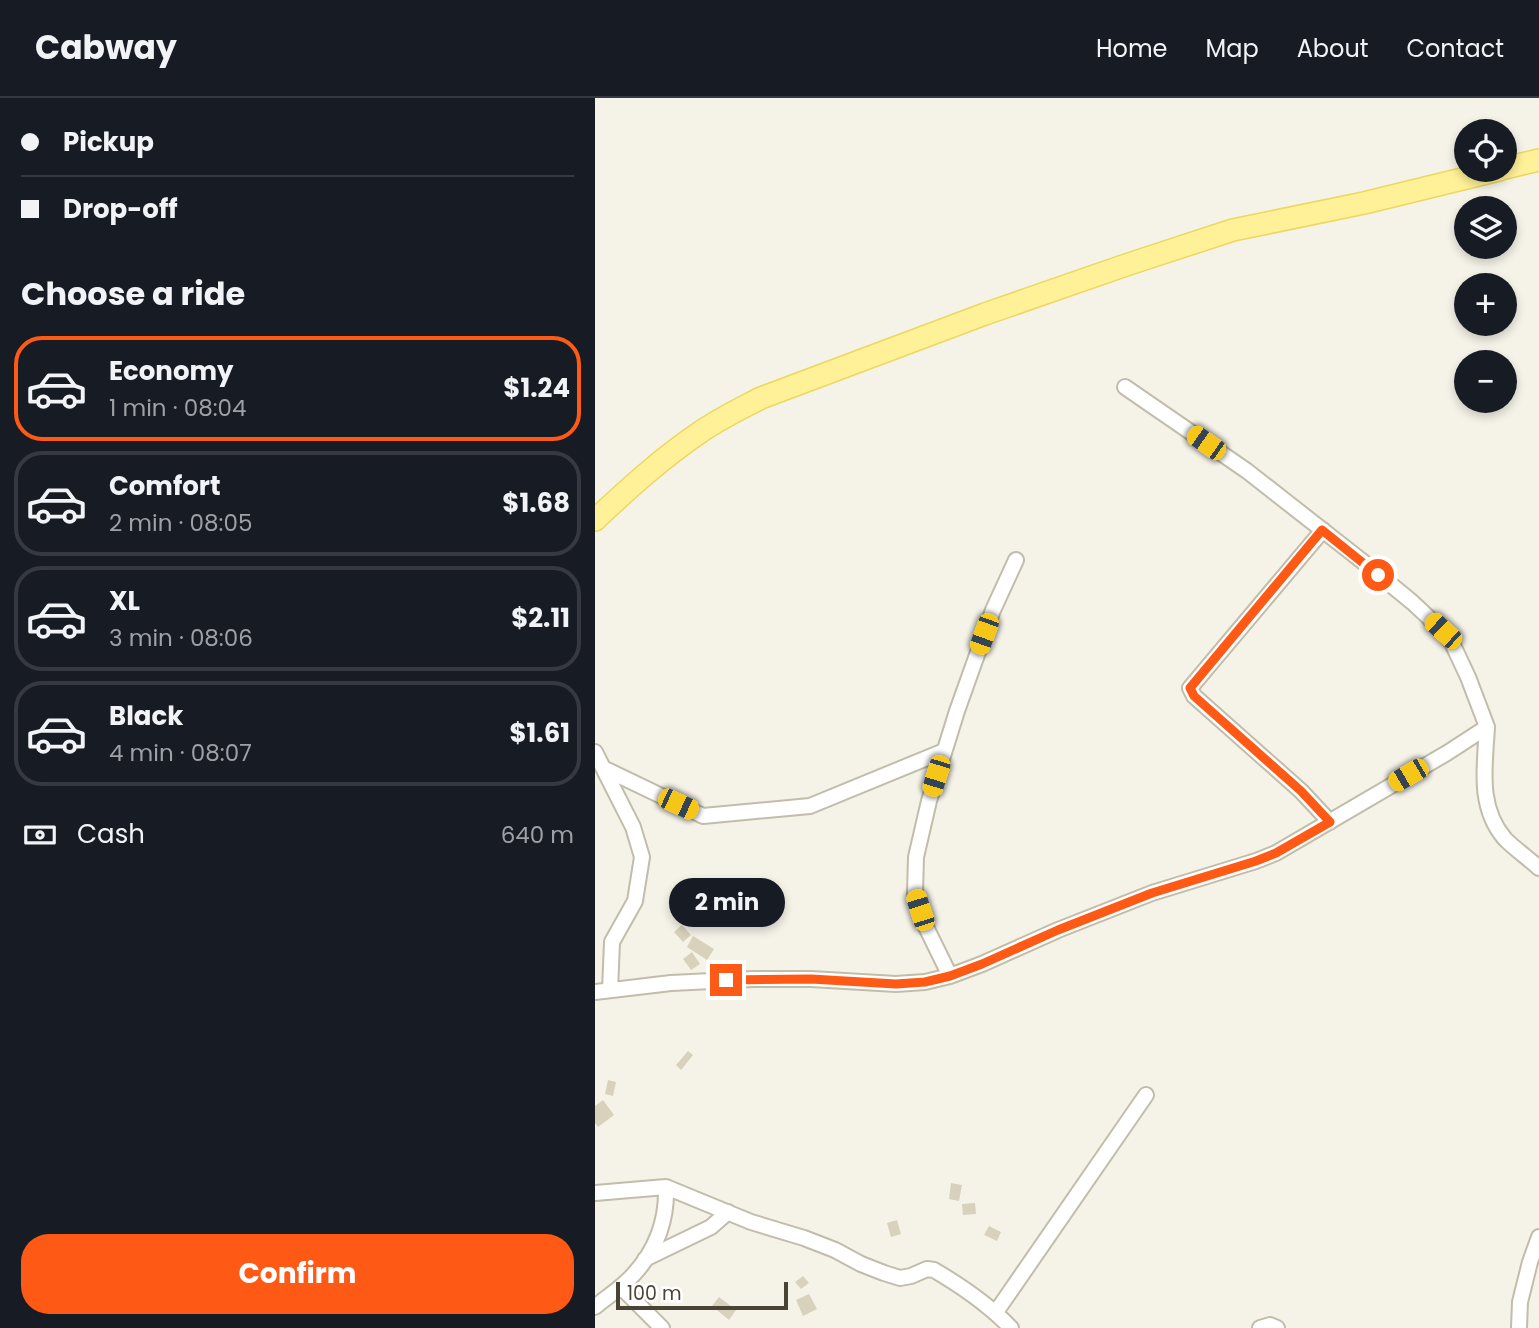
<!DOCTYPE html>
<html lang="en">
<head>
<meta charset="utf-8">
<style>
  body { margin:0; font-family:Poppins,sans-serif; background:#20242c; color:#f1f3f6; height:100vh; display:flex; flex-direction:column; font-size:26px; white-space:nowrap }
  * { box-sizing:border-box; margin:0 }
  p { font-size:23px; color:#9ea1a6 }
  .icon { flex:none; width:38px; height:38px; fill:none; stroke:currentColor; stroke-width:2; stroke-linecap:round; stroke-linejoin:round }
  .map { position:relative; flex:1; overflow:hidden }
  .sheet { display:flex; flex-direction:column; background:#171b24; width:595px }
  .sheet>* { flex:none }
  .banner { display:grid; align-content:center; height:154px; padding:0 21px; background:#171b24 }
  .buttons { position:absolute; left:859px; top:21px; display:grid; gap:14px }
  .buttons a { display:grid; place-items:center; width:63px; height:63px; border-radius:50%; background:#171b24; box-shadow:0 4px 10px #0003; font-size:35px }
  .scale { position:absolute; left:21px; bottom:18px; width:172px; box-sizing:border-box; padding-left:7px; border:4px solid #494436; border-top:0; font-size:19px; line-height:24px; white-space:nowrap; color:#494436; -webkit-text-stroke:5px #fff; paint-order:stroke }
  .end { position:absolute; width:32px; height:32px; margin:-16px; border:9px solid #ff5a15; background:#fff; box-shadow:0 0 0 4px #fff }
  .from { border-radius:50% }
  .bubble { position:absolute; height:49px; border-radius:24px; background:#171b24; box-shadow:0 4px 10px #0003; font-size:23px; font-weight:700; line-height:49px; text-align:center }
  .car { position:absolute; width:21px; height:42px; margin:-21px -10px; border-radius:9px; box-shadow:0 0 5px 2px #0007; background:linear-gradient(#f5c518 24%,#345 0 40%,#f5c518 0 76%,#345 0 86%,#f5c518 0) }
  .banner b { display:flex; align-items:center; gap:24px; height:66px; font-size:26px }
  .banner b+b { border-top:2px solid #363941 }
  .banner i { width:18px; height:18px; background:#f1f3f6 }
  ul { padding:0; list-style:none }
  li { display:flex; align-items:center; gap:21px; height:105px; margin:0 14px 10px; padding:0 7px; border:4px solid #363941; border-radius:28px }
  li div { flex:1 }
  li b { display:block; font-size:26px }
  li em { font-style:normal; font-weight:700 }
  li.current { border-color:#ff5a15 }
  li>.icon { width:63px; height:63px; stroke-width:1.5 }
  h2 { padding:0 21px; font-size:32px; line-height:84px }
  .pay { display:flex; align-items:center; gap:18px; height:77px; padding:0 21px; font-size:26px }
  .pay p { margin-inline-start:auto }
  .primary-button { display:flex; gap:14px; margin-top:auto; padding:14px 21px }
  .primary-button a { flex:1; height:80px; border-radius:28px; background:#ff5a15; color:#fff; font-size:28px; font-weight:700; line-height:80px; text-align:center }
  header { display:flex; align-items:center; gap:42px; box-sizing:border-box; height:98px; padding:0 35px; background:#171b24; border-bottom:2px solid #363941 }
  header strong { font-size:33px }
  nav { display:flex; gap:38px; margin-inline-start:auto; font-size:24px }
  main { display:flex; flex:1; min-height:0 }
  .map>svg:first-child { display:block }
  .building { fill:#d8d1bc }
  .lines { fill:none; stroke-linecap:round; stroke-linejoin:round }
  .minor-casing { stroke:#c1bdaa; stroke-width:18 }
  .primary-casing { stroke:#ecd75f; stroke-width:24 }
  .minor { stroke:#fff; stroke-width:14 }
  .primary { stroke:#fff197; stroke-width:21 }
  .route { stroke:#ff5a15; stroke-width:9 }
</style>
</head>
<body>
<header>
<strong>Cabway</strong>
<nav><a>Home</a><a>Map</a><a>About</a><a>Contact</a></nav>
</header>
<main>
<section class="sheet">
<div class="banner">
<b><i class="from"></i>Pickup</b>
<b><i></i>Drop-off</b>
</div>
<h2>Choose a ride</h2>
<ul>
<li class="current"><svg class="icon" aria-label="car" viewBox="0 0 24 24"><path d="M5 17H2v-5l4-1 3-4h7l3 4 3 1v5h-3M9 17h6M6 11h13"/><circle cx="7" cy="17" r="2"/><circle cx="17" cy="17" r="2"/></svg><div><b>Economy</b><p>1 min · 08:04</p></div><em>$1.24</em></li>
<li><svg class="icon" aria-label="car" viewBox="0 0 24 24"><path d="M5 17H2v-5l4-1 3-4h7l3 4 3 1v5h-3M9 17h6M6 11h13"/><circle cx="7" cy="17" r="2"/><circle cx="17" cy="17" r="2"/></svg><div><b>Comfort</b><p>2 min · 08:05</p></div><em>$1.68</em></li>
<li><svg class="icon" aria-label="car" viewBox="0 0 24 24"><path d="M5 17H2v-5l4-1 3-4h7l3 4 3 1v5h-3M9 17h6M6 11h13"/><circle cx="7" cy="17" r="2"/><circle cx="17" cy="17" r="2"/></svg><div><b>XL</b><p>3 min · 08:06</p></div><em>$2.11</em></li>
<li><svg class="icon" aria-label="car" viewBox="0 0 24 24"><path d="M5 17H2v-5l4-1 3-4h7l3 4 3 1v5h-3M9 17h6M6 11h13"/><circle cx="7" cy="17" r="2"/><circle cx="17" cy="17" r="2"/></svg><div><b>Black</b><p>4 min · 08:07</p></div><em>$1.61</em></li>
</ul>
<div class="pay"><svg class="icon" aria-label="cash" viewBox="0 0 24 24"><path d="M3 7h18v10H3z"/><circle cx="12" cy="12" r="2"/></svg>Cash<p>640 m</p></div>
<div class="primary-button"><a>Confirm</a></div>
</section>
<div class="map">
<svg width="944" height="1230" viewBox="0 0 944 1230">
  <rect width="100%" height="100%" fill="#f5f3e8"/>
  <path class="building" d="M154,807l5,10 -10,4 -4,-10z
    M87,827l9,10 -8,7 -9,-10z
    M98,838l21,13 -7,11 -20,-13z
    M97,854l8,12 -9,6 -8,-11z
    M93,953l5,4 -12,15 -5,-5z
    M13,982l8,2 -3,14 -8,-2z
    M8,1002l11,15 -16,12 -3,-4v-17z
    M356,1085l11,2 -3,16 -10,-2z
    M380,1105l1,11 -13,1 -1,-11z
    M302,1122l4,14 -10,3 -4,-14z
    M394,1128l12,6 -4,9 -13,-6z
    M208,1178l6,7 -8,6 -6,-7z
    M214,1196l8,15 -14,7 -7,-16z
    M124,1199l17,13 -7,10 -17,-14z"/>
  <g class="lines">
    <defs>
      <path id="minor" d="M728,432l-133,158 4,8 107,95 29,31
        M892,629c-2,38 -10,80 18,112 10,10 23,19 34,29
        M0,654l38,75 9,30 -7,44 -23,41 -2,48
        M8,670l100,48 107,-10 134,-55
        M355,878l-24,-49 -11,-34 1,-36 13,-56 28,-90 36,-101 23,-50
        M0,894l76,-9 82,-4h58l85,5 29,-2 25,-6 32,-12 76,-34 94,-37 104,-32 20,-8 171,-100 40,-26 -19,-50 -16,-34 -9,-12 -31,-29 -50,-41 -115,-90 -122,-84
        M0,1095l71,-6 85,35 53,16 31,12 26,14 23,9 16,5 11,-2 16,-7 7,1c29,17 54,34 77,58
        M50,1161l66,-32 17,-15
        M26,1189l41,41
        M0,1209c13,-11 28,-20 39,-33 22,-24 33,-54 32,-87
        M401,1214l150,-217
        M665,1230l10,-3 7,3
        M924,1230l1,-26 10,-40 9,-25"/>
      <path id="primary" d="M910,70l34,-8
        M0,422c33,-31 67,-62 104,-87 20,-14 41,-24 62,-35l224,-84 144,-50 104,-34 131,-27 135,-33"/>
    </defs>
    <use href="#minor" class="minor-casing"/>
    <use href="#primary" class="primary-casing"/>
    <use href="#minor" class="minor"/>
    <use href="#primary" class="primary"/>
  </g>
  <g class="lines">
    <path class="route" d="M131,882l85,-1 85,5 29,-2 25,-6 32,-12 76,-34 94,-37 104,-32 20,-8 54,-31 -29,-31 -107,-95 -4,-8 132,-158 56,45"/>
  </g>
</svg>
<div class="buttons">
<a><svg class="icon" aria-label="locate" viewBox="0 0 24 24"><circle cx="12" cy="12" r="6"/><path d="M12 2v4M12 18v4M2 12h4M18 12h4"/></svg></a>
<a><svg class="icon" aria-label="layers" viewBox="0 0 24 24"><path d="M12 4l9 5-9 5-9-5zM3 14l9 5 9-5"/></svg></a>
<a>+</a>
<a>−</a>
</div>
<div class="scale">100 m</div>
<i class="end from" style="left:783px;top:477px"></i>
<i class="end" style="left:131px;top:882px"></i>
<div class="bubble" style="left:74px;top:780px;width:116px">2 min</div>
<i class="car" style="left:611px;top:345px;rotate:305deg"></i>
<i class="car" style="left:848px;top:533px;rotate:313deg"></i>
<i class="car" style="left:389px;top:536px;rotate:200deg"></i>
<i class="car" style="left:813px;top:677px;rotate:240deg"></i>
<i class="car" style="left:341px;top:678px;rotate:197deg"></i>
<i class="car" style="left:83px;top:706px;rotate:115deg"></i>
<i class="car" style="left:325px;top:812px;rotate:342deg"></i>
</div>
</main>
</body>
</html>
